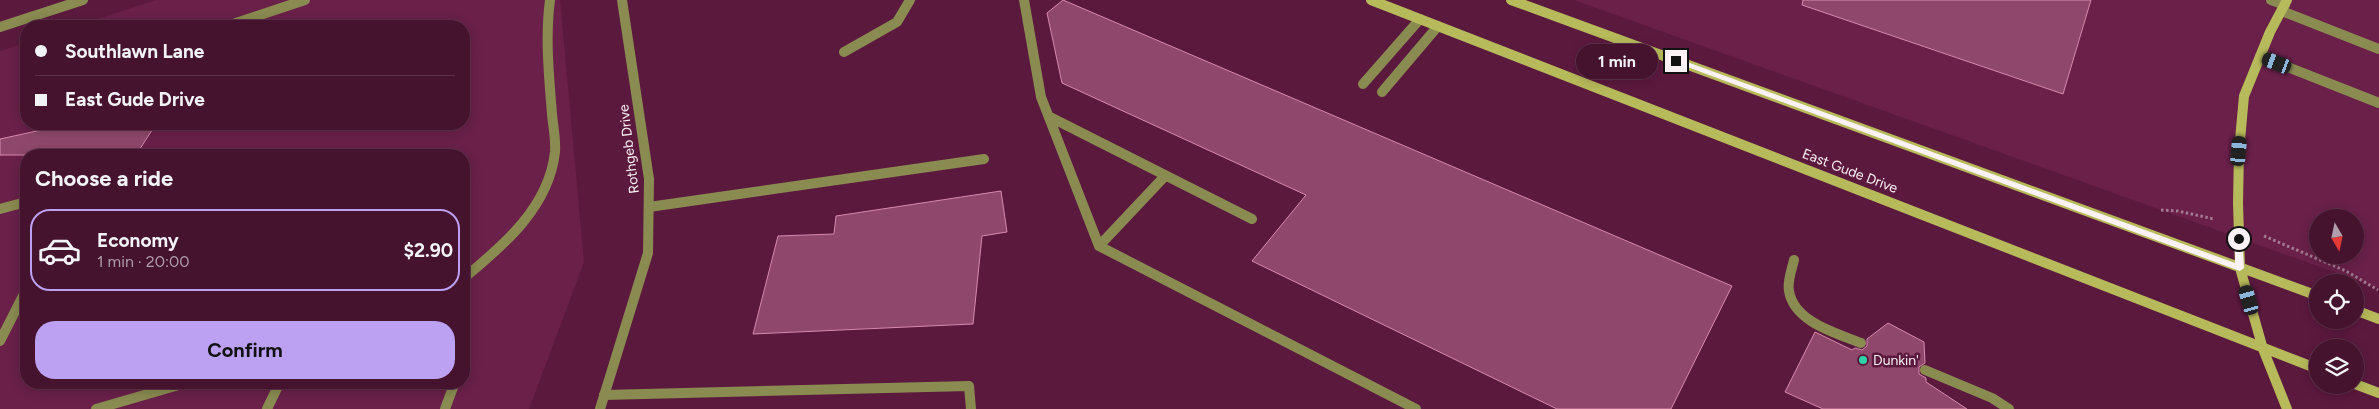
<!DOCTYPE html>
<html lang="en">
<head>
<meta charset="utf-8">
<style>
  body { margin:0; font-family:Figtree,sans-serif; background:#4f203a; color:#f1f3f6; height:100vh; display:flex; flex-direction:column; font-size:19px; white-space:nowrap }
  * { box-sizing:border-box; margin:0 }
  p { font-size:16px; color:#b09eaa }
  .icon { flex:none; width:28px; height:28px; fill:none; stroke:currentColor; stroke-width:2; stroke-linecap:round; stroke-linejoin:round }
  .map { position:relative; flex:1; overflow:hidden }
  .sheet { position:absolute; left:20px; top:149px; width:450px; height:240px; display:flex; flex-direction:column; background:#45132e; border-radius:20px; box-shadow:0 2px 12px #0003,0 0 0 1px #5d324a }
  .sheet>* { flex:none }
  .banner { position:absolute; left:20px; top:20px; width:450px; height:110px; border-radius:20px; box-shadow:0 2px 12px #0003,0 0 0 1px #5d324a; display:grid; align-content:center; height:110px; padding:0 15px; background:#45132e }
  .needle { width:32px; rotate:171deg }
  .buttons { position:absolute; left:2309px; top:209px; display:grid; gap:10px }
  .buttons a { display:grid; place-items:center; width:55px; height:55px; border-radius:50%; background:#45132e; box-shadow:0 2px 12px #0003,0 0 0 1px #5d324a; font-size:25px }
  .end { position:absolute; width:22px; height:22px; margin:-11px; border:6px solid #faf2f5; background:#111; box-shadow:0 0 0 2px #111 }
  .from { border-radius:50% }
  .bubble { position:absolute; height:35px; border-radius:18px; background:#45132e; box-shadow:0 2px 12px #0003,0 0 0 1px #5d324a; font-size:16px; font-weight:700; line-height:35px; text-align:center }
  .car { position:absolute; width:15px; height:30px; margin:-15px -8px; border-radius:6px; box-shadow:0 0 4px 1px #0007; background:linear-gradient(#222 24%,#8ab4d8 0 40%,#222 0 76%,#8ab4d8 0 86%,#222 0) }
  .banner b { display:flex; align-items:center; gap:18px; height:48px; font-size:19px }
  .banner b+b { border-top:1px solid #5d324a }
  .banner i { width:12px; height:12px; background:#f1f3f6 }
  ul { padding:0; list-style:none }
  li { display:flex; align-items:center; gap:15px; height:82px; margin:0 10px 8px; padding:0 5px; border:2px solid #5d324a; border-radius:20px }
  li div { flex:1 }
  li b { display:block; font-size:19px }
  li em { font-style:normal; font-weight:700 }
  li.current { border-color:#bca0f2 }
  li>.icon { width:45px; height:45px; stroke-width:1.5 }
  h2 { padding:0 15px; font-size:22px; line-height:60px }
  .cta { display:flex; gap:10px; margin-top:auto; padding:10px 15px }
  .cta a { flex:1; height:58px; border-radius:20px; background:#bca0f2; color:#111; font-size:20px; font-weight:700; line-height:58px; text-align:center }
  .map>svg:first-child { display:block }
  .built { fill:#6a2049; fill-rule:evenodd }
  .building { fill:#8f486b; stroke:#d789ad }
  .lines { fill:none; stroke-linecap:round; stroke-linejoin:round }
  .path { stroke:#a2798f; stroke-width:3; stroke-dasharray:2.5 2.5; stroke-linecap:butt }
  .lane { stroke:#898b51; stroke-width:10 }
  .street { stroke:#898b51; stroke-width:10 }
  .secondary { stroke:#b7ba5a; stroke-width:10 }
  .route { fill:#faf2f5 }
  .poi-dot { fill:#2fd4aa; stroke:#5c193e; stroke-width:2 }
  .labels { text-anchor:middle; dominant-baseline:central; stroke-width:5; stroke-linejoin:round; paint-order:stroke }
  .street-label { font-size:14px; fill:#faf2f5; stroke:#5c193e }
  .poi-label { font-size:14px; fill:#faf2f5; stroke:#5c193e; text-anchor:start }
</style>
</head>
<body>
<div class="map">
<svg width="2379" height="409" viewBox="0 0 2379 409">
  <rect width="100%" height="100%" fill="#5c193e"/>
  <path class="built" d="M156,0h404l24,262 -55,147h-529v-358l26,-8v81h438v-98h-388zM26,155h438v227h-438z
    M1574,0h805v288zM2318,218h37v37h-37z"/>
  <path class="building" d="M1063,0l669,286 -61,123h-114l-305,-148 54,-66 -244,-112 -15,-70z
    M1803,0h288l-28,94 -261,-89z
    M69,124h87l-20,31h-136v-16z
    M1001,191l6,41 -25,4 -9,88 -220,10 25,-98 56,-2 2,-18z
    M1888,323l36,19 1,21 -6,4v7l7,4v4l41,27h-144l-38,-17 30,-60 37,18 3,-2 7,2 5,-4v-7z"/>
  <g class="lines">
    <path class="path" d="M2161,210l17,1 36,8
      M2264,236l82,35 32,19"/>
    <path class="lane" d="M1024,0l17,97 58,149 317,163
      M2271,0l14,5
      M2282,11l97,38
      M227,26l78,-26
      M0,27l83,-27
      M844,52l53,-30 13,-22
      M2260,56l119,47
      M1363,84l57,-65
      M1382,92l56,-66
      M1050,117l202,102
      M649,207l335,-48
      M0,209l26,-7
      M1099,246l66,-70
      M1794,260c-2,9 -7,21 -5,31 5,31 47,42 72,52
      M464,278c40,-33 85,-71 91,-126 1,-13 -2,-26 -3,-38 -3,-38 -7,-76 -2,-114
      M0,341l26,-51
      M1925,370l67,28 17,11
      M604,395l365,-9 2,23
      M96,409l93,-27
      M267,409l13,-27
      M445,409l10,-27"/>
    <path class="street" d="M600,409l48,-156 1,-74 -27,-179"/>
    <path class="secondary" d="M1371,0l947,369
      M1511,0l807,296
      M2287,0l-17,32 -26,64 -5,55 -1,52 2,65 23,81 24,60
      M2355,310l24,9
      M2355,384l24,9"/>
  </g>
  <path class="route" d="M1674,59h5l556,204v-24l4,-3 3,1 2,31 -4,3 -3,-1 -563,-208z"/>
  <circle class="poi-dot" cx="1863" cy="360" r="5"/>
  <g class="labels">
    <g class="street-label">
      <text transform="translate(629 149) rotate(-97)">Rothgeb Drive</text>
      <text transform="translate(1850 171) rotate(21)">East Gude Drive</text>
    </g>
    <g class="poi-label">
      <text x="1873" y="360">Dunkin'</text>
    </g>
  </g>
</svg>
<div class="buttons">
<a><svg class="needle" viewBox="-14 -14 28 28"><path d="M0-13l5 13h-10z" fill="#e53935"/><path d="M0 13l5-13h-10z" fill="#b09eaa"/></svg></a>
<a><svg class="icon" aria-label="locate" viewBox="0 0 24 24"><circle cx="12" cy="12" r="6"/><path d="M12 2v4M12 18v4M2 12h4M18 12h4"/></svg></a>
<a><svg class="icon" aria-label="layers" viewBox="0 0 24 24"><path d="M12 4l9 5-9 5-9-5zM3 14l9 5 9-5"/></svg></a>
</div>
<i class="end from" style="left:2239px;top:239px"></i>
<i class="end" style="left:1676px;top:61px"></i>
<div class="bubble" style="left:1576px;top:44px;width:82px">1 min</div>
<i class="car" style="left:2277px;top:63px;rotate:291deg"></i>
<i class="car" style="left:2239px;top:151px;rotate:5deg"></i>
<i class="car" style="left:2249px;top:300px;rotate:344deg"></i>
<div class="banner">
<b><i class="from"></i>Southlawn Lane</b>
<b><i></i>East Gude Drive</b>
</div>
<section class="sheet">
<h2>Choose a ride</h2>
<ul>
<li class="current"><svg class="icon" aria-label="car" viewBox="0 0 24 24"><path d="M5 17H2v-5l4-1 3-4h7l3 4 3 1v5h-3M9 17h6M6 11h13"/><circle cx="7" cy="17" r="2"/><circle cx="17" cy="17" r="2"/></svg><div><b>Economy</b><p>1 min · 20:00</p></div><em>$2.90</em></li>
</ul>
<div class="cta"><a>Confirm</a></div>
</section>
</div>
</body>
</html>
